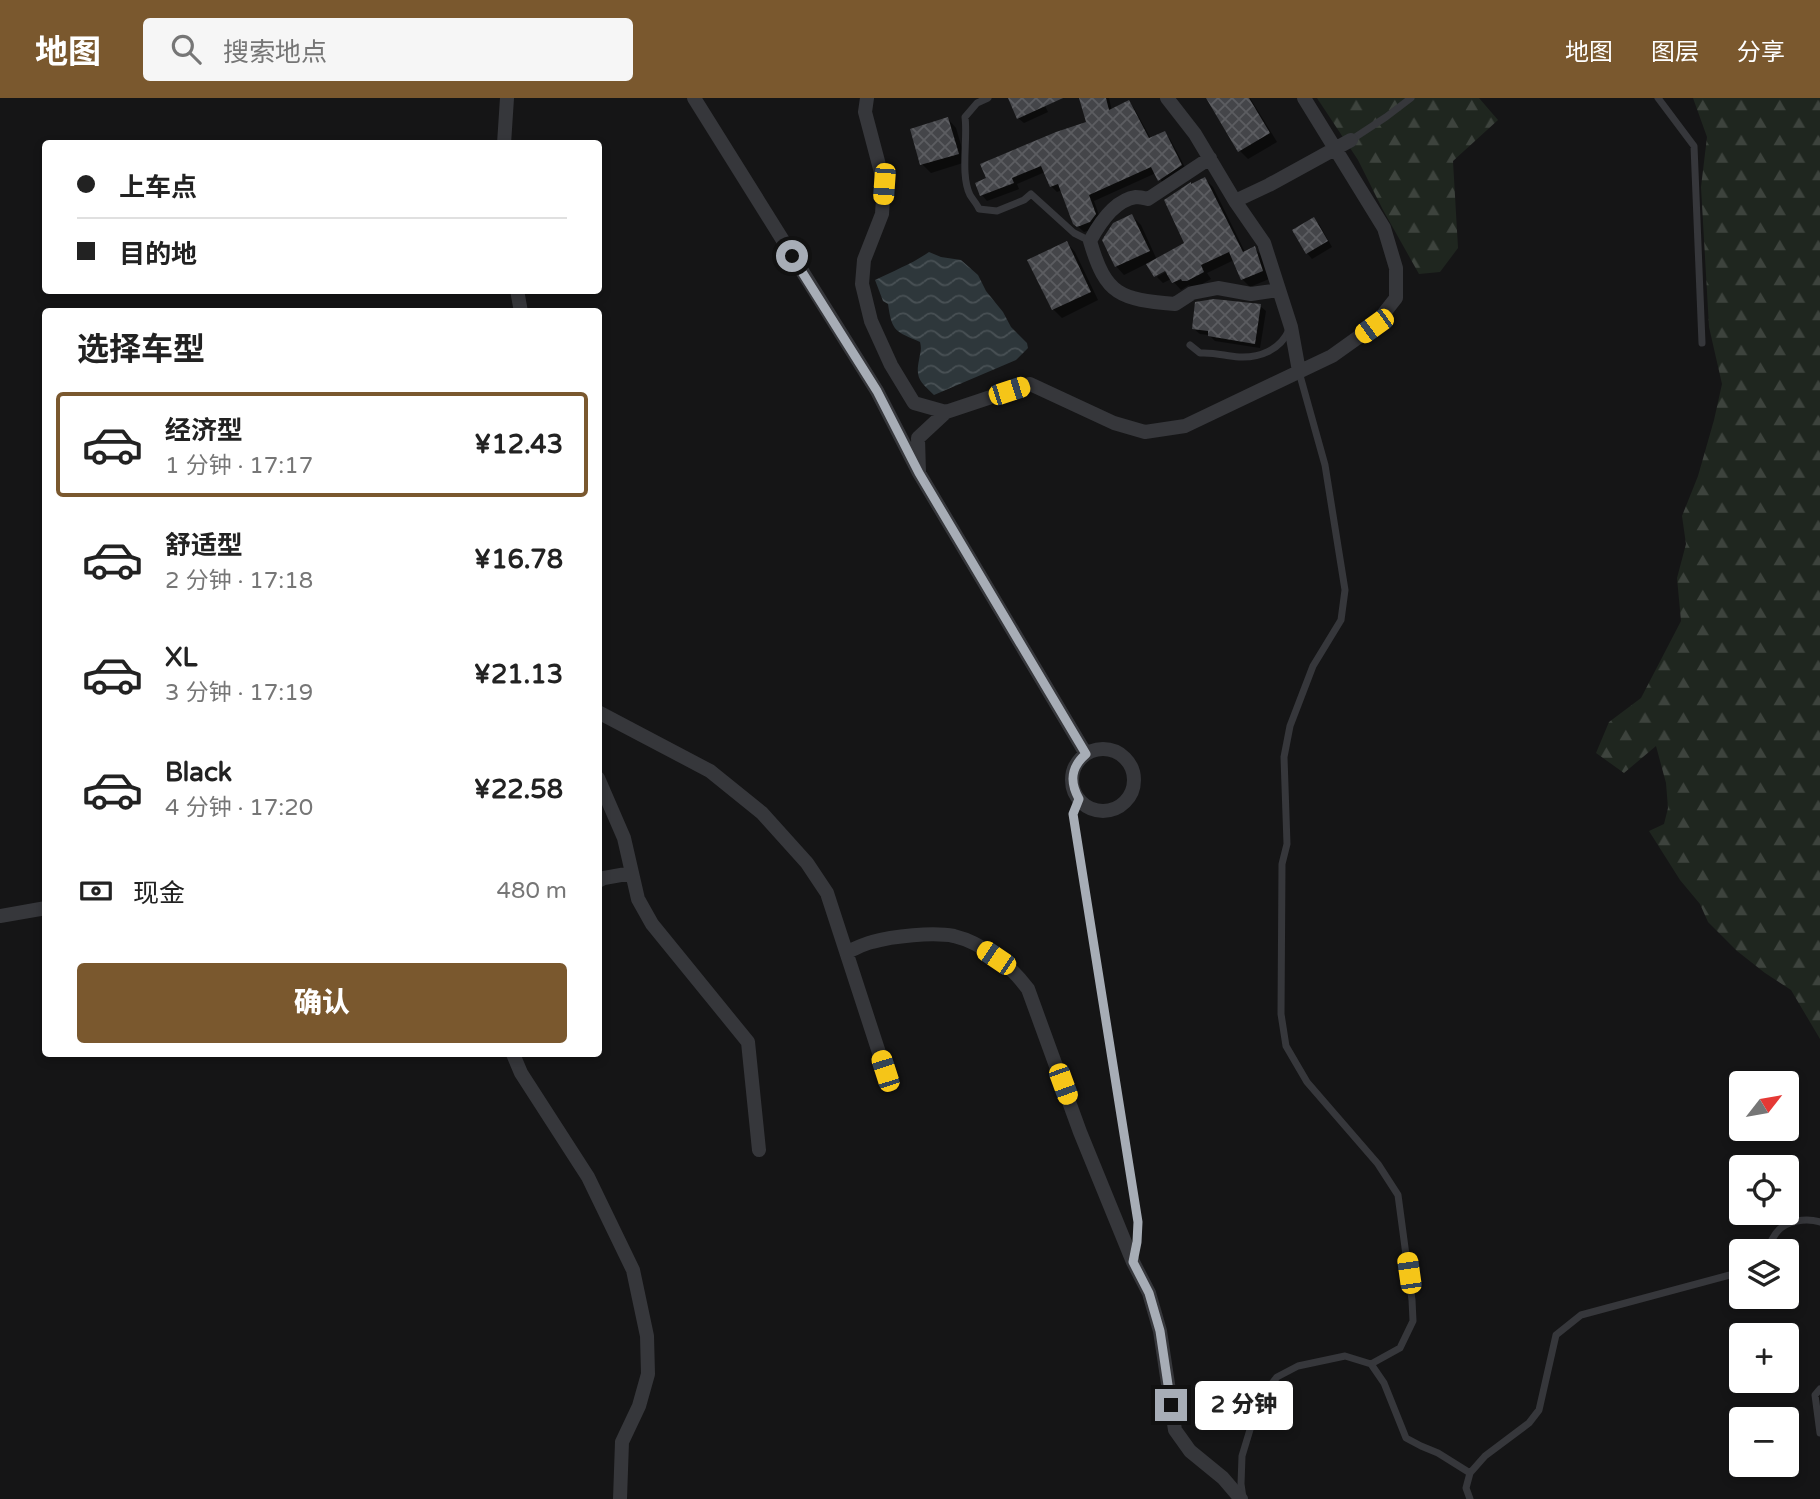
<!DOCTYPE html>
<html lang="zh">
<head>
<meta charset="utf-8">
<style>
  body { margin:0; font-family:"Varela Round","Noto Sans SC",sans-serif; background:#f6f6f6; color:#222; height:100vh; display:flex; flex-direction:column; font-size:26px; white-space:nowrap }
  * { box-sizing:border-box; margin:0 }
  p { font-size:23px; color:#767676 }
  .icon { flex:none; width:38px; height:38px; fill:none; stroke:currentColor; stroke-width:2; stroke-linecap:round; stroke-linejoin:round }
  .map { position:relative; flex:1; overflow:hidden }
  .drawer { position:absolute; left:42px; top:210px; width:560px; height:749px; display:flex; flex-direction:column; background:#fff; border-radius:7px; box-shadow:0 4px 10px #0003 }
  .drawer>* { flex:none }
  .banner { position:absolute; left:42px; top:42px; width:560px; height:154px; border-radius:7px; box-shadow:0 4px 10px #0003; display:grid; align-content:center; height:154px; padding:0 35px; background:#fff }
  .needle { width:46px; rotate:59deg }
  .buttons { position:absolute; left:1729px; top:973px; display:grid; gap:14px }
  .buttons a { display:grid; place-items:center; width:70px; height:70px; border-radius:7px; background:#fff; box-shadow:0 4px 10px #0003; font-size:35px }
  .end { position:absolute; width:32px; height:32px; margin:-16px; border:9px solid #a7adb6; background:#111; box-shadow:0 0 0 4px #111 }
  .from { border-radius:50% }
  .bubble { position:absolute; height:49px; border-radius:7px; background:#fff; box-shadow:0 4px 10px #0003; font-size:23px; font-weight:800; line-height:49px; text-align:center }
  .car { position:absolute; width:21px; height:42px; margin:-21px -10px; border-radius:9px; box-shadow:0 0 5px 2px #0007; background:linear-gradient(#f5c518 24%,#345 0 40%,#f5c518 0 76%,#345 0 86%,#f5c518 0) }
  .banner b { display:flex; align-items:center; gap:24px; height:66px; font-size:26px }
  .banner b+b { border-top:2px solid #e0e0e0 }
  .banner i { width:18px; height:18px; background:#222 }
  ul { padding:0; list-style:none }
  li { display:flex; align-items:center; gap:21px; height:105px; margin:0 14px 10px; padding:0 21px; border:4px solid transparent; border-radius:7px }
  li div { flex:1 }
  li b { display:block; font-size:26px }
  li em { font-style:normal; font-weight:800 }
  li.selected { border-color:#7a582e }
  li>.icon { width:63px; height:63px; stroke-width:1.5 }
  h2 { padding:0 35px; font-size:32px; line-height:84px }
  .pay { display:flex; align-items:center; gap:18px; height:77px; padding:0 35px; font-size:26px }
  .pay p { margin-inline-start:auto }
  .button { display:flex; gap:14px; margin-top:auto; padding:14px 35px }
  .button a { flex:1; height:80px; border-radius:7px; background:#7a582e; color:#fff; font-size:28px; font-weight:800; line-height:80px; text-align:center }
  header { display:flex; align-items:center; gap:42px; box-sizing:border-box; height:98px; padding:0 35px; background:#7a582e; color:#fff }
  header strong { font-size:33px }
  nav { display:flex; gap:38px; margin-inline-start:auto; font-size:24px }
  .search { width:490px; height:63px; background:#f6f6f6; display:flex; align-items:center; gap:18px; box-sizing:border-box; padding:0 24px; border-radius:7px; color:#767676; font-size:26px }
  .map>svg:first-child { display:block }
  .forest { fill:url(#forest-firs) }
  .water { fill:url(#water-waves) }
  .shadow { fill:#0007 }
  .building { fill:url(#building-cross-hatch) }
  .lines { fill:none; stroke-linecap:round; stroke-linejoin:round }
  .service { stroke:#36373b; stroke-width:7 }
  .minor { stroke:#36373b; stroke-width:14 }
  .route { stroke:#a7adb6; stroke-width:9 }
</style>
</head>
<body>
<header>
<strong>地图</strong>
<div class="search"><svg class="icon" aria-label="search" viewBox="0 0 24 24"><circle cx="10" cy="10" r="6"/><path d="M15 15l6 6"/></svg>搜索地点</div>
<nav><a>地图</a><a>图层</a><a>分享</a></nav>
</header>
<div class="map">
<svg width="1820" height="1401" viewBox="0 0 1820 1401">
  <defs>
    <pattern id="forest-firs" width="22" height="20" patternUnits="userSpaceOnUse" patternTransform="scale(1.75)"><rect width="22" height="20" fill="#1f261f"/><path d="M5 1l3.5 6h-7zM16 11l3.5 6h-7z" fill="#3d433d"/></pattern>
    <pattern id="water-waves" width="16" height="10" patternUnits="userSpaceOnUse" patternTransform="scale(1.75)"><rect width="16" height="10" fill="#2e373b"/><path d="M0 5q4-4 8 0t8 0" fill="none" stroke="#495155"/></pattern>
    <pattern id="building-cross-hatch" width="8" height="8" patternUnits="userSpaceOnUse" patternTransform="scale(1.75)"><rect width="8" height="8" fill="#444549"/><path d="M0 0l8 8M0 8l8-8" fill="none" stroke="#5c5d61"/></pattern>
  </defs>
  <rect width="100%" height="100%" fill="#151516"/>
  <path class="forest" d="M1317,0h162l19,22 -45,41 5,87 -18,24 -21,2 -36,-64 -25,-50z
    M1693,0h127v941l-29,-49 -26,-17 -28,-22 -29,-29 -8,-18 -20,-24 -31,-49 15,-7 4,-16 -2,-25 -10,-37 -32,27 -28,-20 13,-31 32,-24 40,-77 -4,-43 9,-34 -4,-28 16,-40 16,-56 8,-36 -13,-57 -8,-140 6,-50z"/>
  <path class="water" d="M929,154l12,5 20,3 17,15 8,16 17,21 8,15 16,16 1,5 -12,12 -82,35c-13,-13 -19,-16 -15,-35 1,-7 3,-10 1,-18 -24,-11 -28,-9 -32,-38l-5,-3 -8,-21c18,-9 37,-16 54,-28z"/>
  <path class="shadow" d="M1009,0h32l7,14 -24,11 -6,-5z
    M1081,0h28l3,13 17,-9 5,6 17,31 14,-6 5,6 17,32 -22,15 -9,-13 -62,28 7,20 -5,7 -12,4 -10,-9 -12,-33 -5,2 -6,-6 -6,-14 -28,12 2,5 -32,12 -5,-6 106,-72z
    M1208,0h42l27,44 -29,17 -8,-8z
    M948,21l8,9 10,34 -35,11 -9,-9 -10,-34z
    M1205,81l8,8 32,65 9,-4 8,8 7,23 -19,8 -8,-8 -8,-19 -27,13 4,6 -16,9h-4l-2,-3 -8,5 -10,-11 -8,4 -6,-6 16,-9 -25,-5 -24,12 -8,-9 16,-50 9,9 16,35 29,-16z
    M1313,121l6,5 13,23 -20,12 -5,-6z
    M1067,145l8,9 23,48 -36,18 -9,-9z
    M1260,208l6,5 -6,37 -45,-7 -6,-6 -9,-1 -6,-5z"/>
  <path class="building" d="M1008,0h55l-46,21z
    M1079,0h27l3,12 20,-10 20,38 16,-7 17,34 -24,16 -7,-14 -62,28 7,19 -6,8 -13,5 -4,-3 -15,-40 -8,3 -9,-21 -29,12 2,5 -34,13 -5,-13 11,-5 -6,-14 76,-32 30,-10z
    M1206,0h43l21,35 -32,19z
    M948,19l11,37 -39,11 -10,-36z
    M1205,79l38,75 12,-6 8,25 -22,9 -12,-28 -28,13 3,7 -17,9h-5l-1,-2 -9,4 -7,-12 -11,6 -8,-13 38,-21 -20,-43 27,-18v2z
    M1132,116l18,37 -35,16 -13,-27 11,-17z
    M1314,119l14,24 -22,13 -14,-24z
    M1067,143l24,51 -39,18 -25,-50z
    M1214,201l47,5 -6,40 -47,-8v-5l-16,-2 3,-27z"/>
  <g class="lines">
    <path class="service" d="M988,0l-11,5 -12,14c3,22 -5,58 5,78 3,5 7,9 9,14l18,2 27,-11 7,-6 43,39 16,8
      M1658,0l36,48 8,197
      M1351,42l35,-23 25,-19
      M1190,247l10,8c15,-1 25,3 39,4 21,1 41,-7 50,-27
      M1299,274l26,93 20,125 -4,30 -28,46 -23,60 -6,31 3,87 -5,20 -1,150 5,32 21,36 71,82 20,31 14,105 1,21 -13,27 -29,16
      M1079,701l-6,15 65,407 -1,21 -3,15
      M1765,1153c5,-6 7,-13 12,-19 9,-12 30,-14 43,-10
      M1820,1291l-5,6 5,38
      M1243,1400l-2,-14 1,-28 17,-56 18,-23 21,-11 47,-10 26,8 13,19 22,55 15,8 17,7 32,20
      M1470,1401l-4,-11 4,-15 15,-17 44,-33 10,-13 17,-75 25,-20 156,-42 4,-3"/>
    <path class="minor" d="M694,0l183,293 42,82 167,281
      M867,0l-2,14 19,72 -2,30 -18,46 -2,24 9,37 20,44 23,38 32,9
      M1167,0l28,36 40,67 29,42 27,84 8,44
      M504,46l3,-46
      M1210,60l-62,41c-4,-1 -8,-2 -12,-2 -21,3 -37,27 -46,44 16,55 30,58 85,63l17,-11 26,-5 33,6 28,-4
      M1235,103l34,-16 82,-45
      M517,192l4,22
      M919,375l-1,-35 28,-26 84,-28 84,39 31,9 40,-6 147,-70 42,-30 22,-28v-30l-12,-40 -80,-130
      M598,614l112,59 52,42 45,50 20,30 58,178
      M1072 682a31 31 0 1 1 62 0a31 31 0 1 1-62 0Z
      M598,680l26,60 14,61 14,25 96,118 11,108
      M598,783l6,-3 28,-5
      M0,818l46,-8
      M847,854c8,-3 16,-8 25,-10 21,-6 61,-10 82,-6 29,7 57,30 74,53l52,143 53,130 16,31 11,38 15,99 15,21 33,27 18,21
      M513,956l8,19 67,104 45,93 14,66 1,38 -9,32 -17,36 -2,57"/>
  </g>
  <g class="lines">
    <path class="route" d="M792,158l85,135 42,82 167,281c-15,13 -17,27 -7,45l-6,15 65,408 -1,20 -4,20 16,31 11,38 11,74"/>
  </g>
</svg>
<div class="buttons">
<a><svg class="needle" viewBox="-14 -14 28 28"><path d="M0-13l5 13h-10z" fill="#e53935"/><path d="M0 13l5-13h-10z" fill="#767676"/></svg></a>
<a><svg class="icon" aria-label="locate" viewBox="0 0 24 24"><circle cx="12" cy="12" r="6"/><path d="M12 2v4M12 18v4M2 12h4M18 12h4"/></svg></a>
<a><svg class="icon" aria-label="layers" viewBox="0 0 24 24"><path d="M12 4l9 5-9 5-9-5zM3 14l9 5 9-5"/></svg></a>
<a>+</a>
<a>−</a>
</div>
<i class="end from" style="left:792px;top:158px"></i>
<i class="end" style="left:1171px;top:1307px"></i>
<div class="bubble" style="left:1195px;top:1283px;width:98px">2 分钟</div>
<i class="car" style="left:884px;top:86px;rotate:184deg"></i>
<i class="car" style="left:1374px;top:228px;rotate:234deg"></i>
<i class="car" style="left:1009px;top:293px;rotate:72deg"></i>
<i class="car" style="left:996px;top:860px;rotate:304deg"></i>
<i class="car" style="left:885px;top:973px;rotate:342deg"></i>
<i class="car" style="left:1063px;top:986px;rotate:160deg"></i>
<i class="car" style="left:1409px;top:1175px;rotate:352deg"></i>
<div class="banner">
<b><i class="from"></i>上车点</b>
<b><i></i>目的地</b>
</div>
<section class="drawer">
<h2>选择车型</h2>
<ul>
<li class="selected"><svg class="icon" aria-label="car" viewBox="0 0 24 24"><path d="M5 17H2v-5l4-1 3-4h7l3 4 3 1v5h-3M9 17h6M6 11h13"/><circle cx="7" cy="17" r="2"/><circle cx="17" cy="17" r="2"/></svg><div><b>经济型</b><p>1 分钟 · 17:17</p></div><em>¥12.43</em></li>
<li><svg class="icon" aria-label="car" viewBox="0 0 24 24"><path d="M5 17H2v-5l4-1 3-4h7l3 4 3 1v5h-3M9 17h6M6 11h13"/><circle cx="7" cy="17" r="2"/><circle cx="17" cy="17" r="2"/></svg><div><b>舒适型</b><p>2 分钟 · 17:18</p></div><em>¥16.78</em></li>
<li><svg class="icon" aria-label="car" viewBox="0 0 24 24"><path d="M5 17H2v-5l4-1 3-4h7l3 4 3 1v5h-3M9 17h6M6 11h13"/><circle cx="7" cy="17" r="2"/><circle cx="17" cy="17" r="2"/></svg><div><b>XL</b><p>3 分钟 · 17:19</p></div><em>¥21.13</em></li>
<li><svg class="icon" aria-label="car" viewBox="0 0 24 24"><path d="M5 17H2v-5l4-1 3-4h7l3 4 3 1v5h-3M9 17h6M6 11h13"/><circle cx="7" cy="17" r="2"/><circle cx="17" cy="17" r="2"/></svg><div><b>Black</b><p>4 分钟 · 17:20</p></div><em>¥22.58</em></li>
</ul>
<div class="pay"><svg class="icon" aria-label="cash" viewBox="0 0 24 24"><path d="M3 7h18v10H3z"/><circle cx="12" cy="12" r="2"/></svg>现金<p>480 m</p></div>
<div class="button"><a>确认</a></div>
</section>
</div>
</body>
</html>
